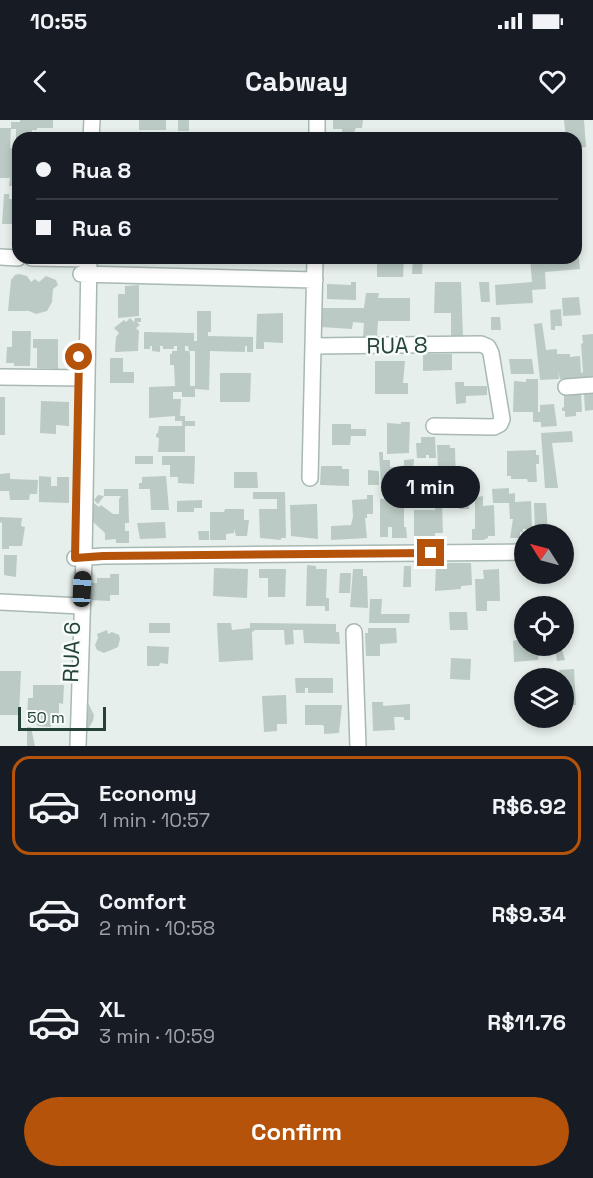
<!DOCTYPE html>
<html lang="en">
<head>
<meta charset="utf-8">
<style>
  body { margin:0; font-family:"Space Grotesk",sans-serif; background:#20242c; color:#f1f3f6; height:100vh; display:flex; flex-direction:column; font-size:22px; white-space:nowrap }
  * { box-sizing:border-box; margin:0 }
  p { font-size:20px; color:#9ea1a6 }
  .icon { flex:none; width:33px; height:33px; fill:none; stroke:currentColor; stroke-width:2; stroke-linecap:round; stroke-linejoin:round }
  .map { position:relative; height:626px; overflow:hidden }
  .side { display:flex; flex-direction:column; background:#171b24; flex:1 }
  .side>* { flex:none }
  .top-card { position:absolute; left:12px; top:12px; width:570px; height:132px; border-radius:18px; box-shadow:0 3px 9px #0003; display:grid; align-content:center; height:132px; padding:0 24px; background:#171b24 }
  .needle { width:39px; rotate:306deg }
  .fabs { position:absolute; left:514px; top:404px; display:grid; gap:12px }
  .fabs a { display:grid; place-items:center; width:60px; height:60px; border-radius:50%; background:#171b24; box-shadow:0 3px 9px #0003; font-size:30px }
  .scale { position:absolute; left:18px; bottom:15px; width:88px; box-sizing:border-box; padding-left:6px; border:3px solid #24423a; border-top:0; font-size:16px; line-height:21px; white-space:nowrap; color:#24423a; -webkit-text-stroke:4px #f7fbf9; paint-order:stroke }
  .end { position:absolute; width:27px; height:27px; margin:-14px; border:8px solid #b45309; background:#fff; box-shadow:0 0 0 3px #fff }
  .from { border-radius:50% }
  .bubble { position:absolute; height:42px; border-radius:21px; background:#171b24; box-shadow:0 3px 9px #0003; font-size:20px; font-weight:800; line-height:42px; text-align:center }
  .car { position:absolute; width:18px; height:36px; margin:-18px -9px; border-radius:8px; box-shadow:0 0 4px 2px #0007; background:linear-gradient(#222 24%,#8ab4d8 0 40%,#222 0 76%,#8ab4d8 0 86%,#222 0) }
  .top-card b { display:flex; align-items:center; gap:21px; height:57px; font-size:22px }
  .top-card b+b { border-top:2px solid #363941 }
  .top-card i { width:15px; height:15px; background:#f1f3f6 }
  ul { padding:10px 0 0; list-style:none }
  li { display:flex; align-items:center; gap:18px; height:99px; margin:0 12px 9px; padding:0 12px; border:3px solid transparent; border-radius:18px }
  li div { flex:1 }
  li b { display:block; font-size:22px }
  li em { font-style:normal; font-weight:800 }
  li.current { border-color:#b45309 }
  li>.icon { width:54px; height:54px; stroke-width:1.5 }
  .action { display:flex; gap:12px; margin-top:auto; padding:12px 24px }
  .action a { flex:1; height:69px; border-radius:36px; background:#b45309; color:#fff; font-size:24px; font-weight:800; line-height:69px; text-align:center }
  .status { display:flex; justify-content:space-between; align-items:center; height:42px; padding:0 30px; background:#171b24; direction:ltr }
  .status svg { height:16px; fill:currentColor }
  header { display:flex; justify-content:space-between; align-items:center; height:78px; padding:0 24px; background:#171b24; font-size:27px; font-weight:800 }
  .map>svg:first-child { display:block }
  .building { fill:#bbcac4; fill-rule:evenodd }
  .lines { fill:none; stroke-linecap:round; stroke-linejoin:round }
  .minor-casing { stroke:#a8b8b2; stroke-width:18 }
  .minor { stroke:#fff; stroke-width:15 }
  .route { stroke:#b45309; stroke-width:8 }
  .labels { text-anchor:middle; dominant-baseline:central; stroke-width:5; stroke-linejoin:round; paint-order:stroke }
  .street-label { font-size:22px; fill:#24423a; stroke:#f7fbf9 }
</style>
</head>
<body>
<div class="status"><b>10:55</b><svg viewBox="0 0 49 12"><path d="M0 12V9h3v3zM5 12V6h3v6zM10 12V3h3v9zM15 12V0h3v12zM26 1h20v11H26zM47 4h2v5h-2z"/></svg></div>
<header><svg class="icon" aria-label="back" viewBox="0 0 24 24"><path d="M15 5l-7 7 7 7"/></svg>Cabway<svg class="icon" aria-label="heart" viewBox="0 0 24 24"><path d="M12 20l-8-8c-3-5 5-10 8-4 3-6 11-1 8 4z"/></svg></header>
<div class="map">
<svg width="593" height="626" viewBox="0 0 593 626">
  <rect width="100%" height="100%" fill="#e6efeb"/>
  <path class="building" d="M20,0h33v8h-16v2h-5v8h-14v16h-3v2l3,1v25h-2v4h-7l1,-8h-10v-50h11l-1,20h6v-19h-5v-7h9z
    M139,0h27v10h-27z
    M178,0h11v11h-11z
    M333,0h30l-1,8h-6l-2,4h-12v-3h-9z
    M564,0h20l2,27 -10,1v-10h-10z
    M223,12l28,1v5h-28z
    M117,14h18l6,1v3h-24z
    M4,74h5v5h9v25h-16z
    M576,130h2l2,19 -35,3 1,17 -14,1 1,13 -37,2 -1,-20 37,-3 -2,-24h46z
    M377,138h27l-1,19h-26z
    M413,138h10l-1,16h-10z
    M19,154l8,2 4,6 4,-3 4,3 7,-6 10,4 2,5 -5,4 -1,13 -5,9 -11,3 -7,-3h-21l3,-31 4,-5z
    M351,162h5v18l-29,-1v-15l24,1z
    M435,162h26l2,55h-12v-24h-17z
    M479,162h10l1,20h-9z
    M139,165v31l-21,2v-24h7v-8z
    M366,173h13l-1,5h32v23h-32l-1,17h-14l1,-15 -11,-1 -1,7 -31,-2 1,-19h42z
    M579,177l2,18 -18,1 -1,-18z
    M561,189l1,17h-7v4h-4l-1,-20z
    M197,191h14v21h-3v4l45,1v15h-6v-6h-2v6l-35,-1 -1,39 -14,-1v8h-13v-5h-9v7h8l-1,17h5v5h10v5h-10v26h-27l1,-14 -3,-1v-3l2,-1 1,-7h23v-5h-7v-5l-26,2v-31l26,-1 -1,-21h-4v-11h2v-3h5v-5h-3v3h-11v-3h-3v6l-8,-1v-5h-2v3h-6v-17l50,1v8h3zM185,226h3l1,5h6v35h-5v-32l-1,-3h-4z
    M283,193v30l-19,-1v7h-8l1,-35z
    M491,197h9l1,13h-10z
    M130,198l4,4 1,-4h6v4h-4l3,3 -4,3 3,3 -1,20 -23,1 1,-15 3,-4 -5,-5 10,-8 2,2z
    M542,203l4,27 11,-1v5h13v3l10,-1 1,17 2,-1 -2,-28 2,-1 -1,-8 11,-1v43l-33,2 -2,-8 1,8 -19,1 -6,-56z
    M12,211h19l-1,35h-16v-3h-8l1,-16h5z
    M33,219h25v30l-21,-1v-20h-4z
    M423,234h29v16l-29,1z
    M110,238h13v14h11v11h-24z
    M509,239h23l2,15h-23z
    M375,241h30l-2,22h5v11h-33z
    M220,253h31l-1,29h-30z
    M526,259h12v33h2v-7l14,-1 3,22 -16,1v-5h-8v-10h-20l1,-31 12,1z
    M455,262h9v4h23v9l-21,1v7l-10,1z
    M593,272v18l-8,1 -1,-18z
    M581,273l1,19h-6v4l-11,1v-6h-3v-3l2,-1v-12z
    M0,277h5v38h-5z
    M41,281l28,1v24l-13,-1v9l-16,-1z
    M401,302h9l-1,31 -22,1v-31l14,1z
    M332,304h19v5h15v7h-15l-1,9h-18z
    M572,311l1,11 -21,1 6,45h-13l-4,-55z
    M421,317h14l1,21h-7v-3h-3v3h-9l-1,-15h5z
    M437,325h13v3h5l1,34h-5v3h-5v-14h-8z
    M536,330v5h3v9h-3l1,18h-9l-1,-3h-16v-3h-4v-25z
    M379,332h4v8h7v7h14v-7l10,-1 -2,27h-23l1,-2h-9z
    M135,336h18v8h-18z
    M162,336h33l-1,28 -16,-1v-6h-8v-12h-8z
    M321,346h21v3h7v17l-29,-1z
    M368,350l11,1v14h-11z
    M234,352h23l1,16h-24z
    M10,353v6l28,1 -1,14h-7l-1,6h-19l-1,-9h-9v-17z
    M460,355h12v11h-12z
    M39,356l12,1v9h6v-9h12v26l-30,-1z
    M166,356l3,34h-18l-1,-21h-11v-6h3v-6z
    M445,368l24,3v18h-10v-8h-13z
    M471,368l6,1 1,8 5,-1v10l11,-1 1,31h-7v2l-5,2h-11v-11h3v-32h-4z
    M509,368v6l6,-1v9l16,-1 1,28h-9v3h-3v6h-10l3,-19h-3l-1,-16h-16l-1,-14z
    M104,369h24l1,34h-4v8h4v12h-13v-4l-11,1v-7l-15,-14 -1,-8 5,-8 5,4 2,-2 12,9h6v-15l2,-3h-17l-6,8 -4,-4 4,-5 6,1z
    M253,372h32l1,46h-5v2l-21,-2 -1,-29h18v-10h-24z
    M367,375h6v19h-6v4h-2l2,20 -36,2v-14l20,-1 2,-8 -1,-17 15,-1z
    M387,376h17v31h2l1,11h-15v-11h-4v10h-8v-38h7z
    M202,380v8h-8v4h-17v-11z
    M435,382h7l1,31h-8v5h-21v-28h21z
    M534,383h12l2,27h-13z
    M317,384l1,35 -27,-3 -1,-31z
    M225,389h19v11h5l-2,16h-11l-2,-7v4l-8,1v6h-16v-28h14z
    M0,397l22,1 -1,8 4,1 -3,19h-13v3h-7v-26l-2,-1z
    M165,402l1,16 -26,1 -3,-16z
    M198,411h11v9h-10z
    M4,435h13l-1,22 -12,-2z
    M436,443h35l1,22 -11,1v3l-26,2z
    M307,445l9,1v3h11l-1,29h3v13h-4v-5h-19z
    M404,446h7v21h-8z
    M214,448l34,1 -1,29 -34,-2z
    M259,449h27l-1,28h-17v-19h-9z
    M353,449h10v7h4l1,32 -18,-1z
    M499,449l1,32h-13v10h-11l-1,-32h9l-1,-9z
    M340,453h11l-1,20h-11z
    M110,454h9v21h-9v6l-22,-1 1,-17h8v-5h13z
    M370,479h12l-1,15h29l-1,9h-40z
    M449,492h18l1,18h-18z
    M564,502h9l1,12h-10z
    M149,503h21v10h-21z
    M217,503h14l1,7 18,-2v-5l86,1v8h3l1,12 -36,-1 -1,-13h-10l1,14 -9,1 -1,-15h-29l-3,2 1,28 -34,2z
    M368,508h28l1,15 -17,1v12h-14l-1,-23h3z
    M107,510l1,4 4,-2 7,3 1,4 -2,8 -14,6 -7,-3 -2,-5 3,-7 -1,-4z
    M525,518v7h14l-1,15 -24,2 -1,-21z
    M147,526l22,1 -1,17 -8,-1 -1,3h-12z
    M561,526l4,14 -8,1 -1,-7h-4l-1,-6z
    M451,538l20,1 -1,21 -20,-1z
    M574,549l2,36 -12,1v-28h-4l-1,-8z
    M0,551h21l-2,44h-19z
    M295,558h38v15h-25v-5h-3v5h-9z
    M33,565h31l-1,19 -4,-1v18h-8v6l-13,-1 -4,-5h-7l1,-23h5z
    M84,569h4v14l6,12 -1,6 -6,10h-4z
    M286,575l1,29h-10v7l-13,1 -2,-36z
    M372,582h11v4l27,-2v16h-6v-3h-10l1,13 -22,1z
    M305,585h37l-3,28 -15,1v-8l-2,-1h-17z
    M27,607h4l4,19h-8z"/>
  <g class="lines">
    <defs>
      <path id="minor" d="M91,18l1,-18
        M317,18v-18
        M0,137l18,1
        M32,138l57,1
        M81,154l234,6
        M313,226l168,-2 7,3 3,6 11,66 -2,5 -6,3 -60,-1
        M0,257l87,1
        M566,267l27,-2
        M310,358l5,-220
        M75,438l28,-2 422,-4
        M0,482l81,4
        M354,512l4,114
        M78,626l6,-189 5,-299"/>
    </defs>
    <use href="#minor" class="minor-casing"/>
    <use href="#minor" class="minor"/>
  </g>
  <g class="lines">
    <path class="route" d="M79,237l-4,201 28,-2 328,-3"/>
  </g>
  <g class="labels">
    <g class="street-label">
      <text transform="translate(397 225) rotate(-1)">RUA 8</text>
      <text transform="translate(71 532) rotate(-88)">RUA 6</text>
    </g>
  </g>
</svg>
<div class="fabs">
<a><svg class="needle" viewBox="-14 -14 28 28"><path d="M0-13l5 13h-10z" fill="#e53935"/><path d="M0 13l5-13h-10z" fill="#9ea1a6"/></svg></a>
<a><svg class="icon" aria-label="locate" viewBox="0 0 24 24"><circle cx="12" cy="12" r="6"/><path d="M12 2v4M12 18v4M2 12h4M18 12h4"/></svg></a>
<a><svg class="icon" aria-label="layers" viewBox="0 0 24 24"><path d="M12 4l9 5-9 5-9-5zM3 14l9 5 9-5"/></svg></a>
</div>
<div class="scale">50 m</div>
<i class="end from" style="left:79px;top:237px"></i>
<i class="end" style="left:431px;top:433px"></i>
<div class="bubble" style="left:381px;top:346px;width:99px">1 min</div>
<i class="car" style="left:82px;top:469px;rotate:3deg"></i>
<div class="top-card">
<b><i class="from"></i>Rua 8</b>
<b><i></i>Rua 6</b>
</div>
</div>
<section class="side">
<ul>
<li class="current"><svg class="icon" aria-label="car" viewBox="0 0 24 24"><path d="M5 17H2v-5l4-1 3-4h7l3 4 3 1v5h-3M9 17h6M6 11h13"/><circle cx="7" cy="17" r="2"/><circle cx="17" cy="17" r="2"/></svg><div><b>Economy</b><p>1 min · 10:57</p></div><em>R$6.92</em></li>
<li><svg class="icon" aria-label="car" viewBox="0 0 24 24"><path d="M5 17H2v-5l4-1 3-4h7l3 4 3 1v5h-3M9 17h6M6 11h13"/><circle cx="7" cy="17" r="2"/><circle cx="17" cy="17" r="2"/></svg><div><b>Comfort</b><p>2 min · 10:58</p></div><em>R$9.34</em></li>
<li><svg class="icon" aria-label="car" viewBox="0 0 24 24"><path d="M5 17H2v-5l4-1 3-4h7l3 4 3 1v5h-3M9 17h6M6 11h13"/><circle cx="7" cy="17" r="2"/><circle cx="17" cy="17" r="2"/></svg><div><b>XL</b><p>3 min · 10:59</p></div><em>R$11.76</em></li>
</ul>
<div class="action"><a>Confirm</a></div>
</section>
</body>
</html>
